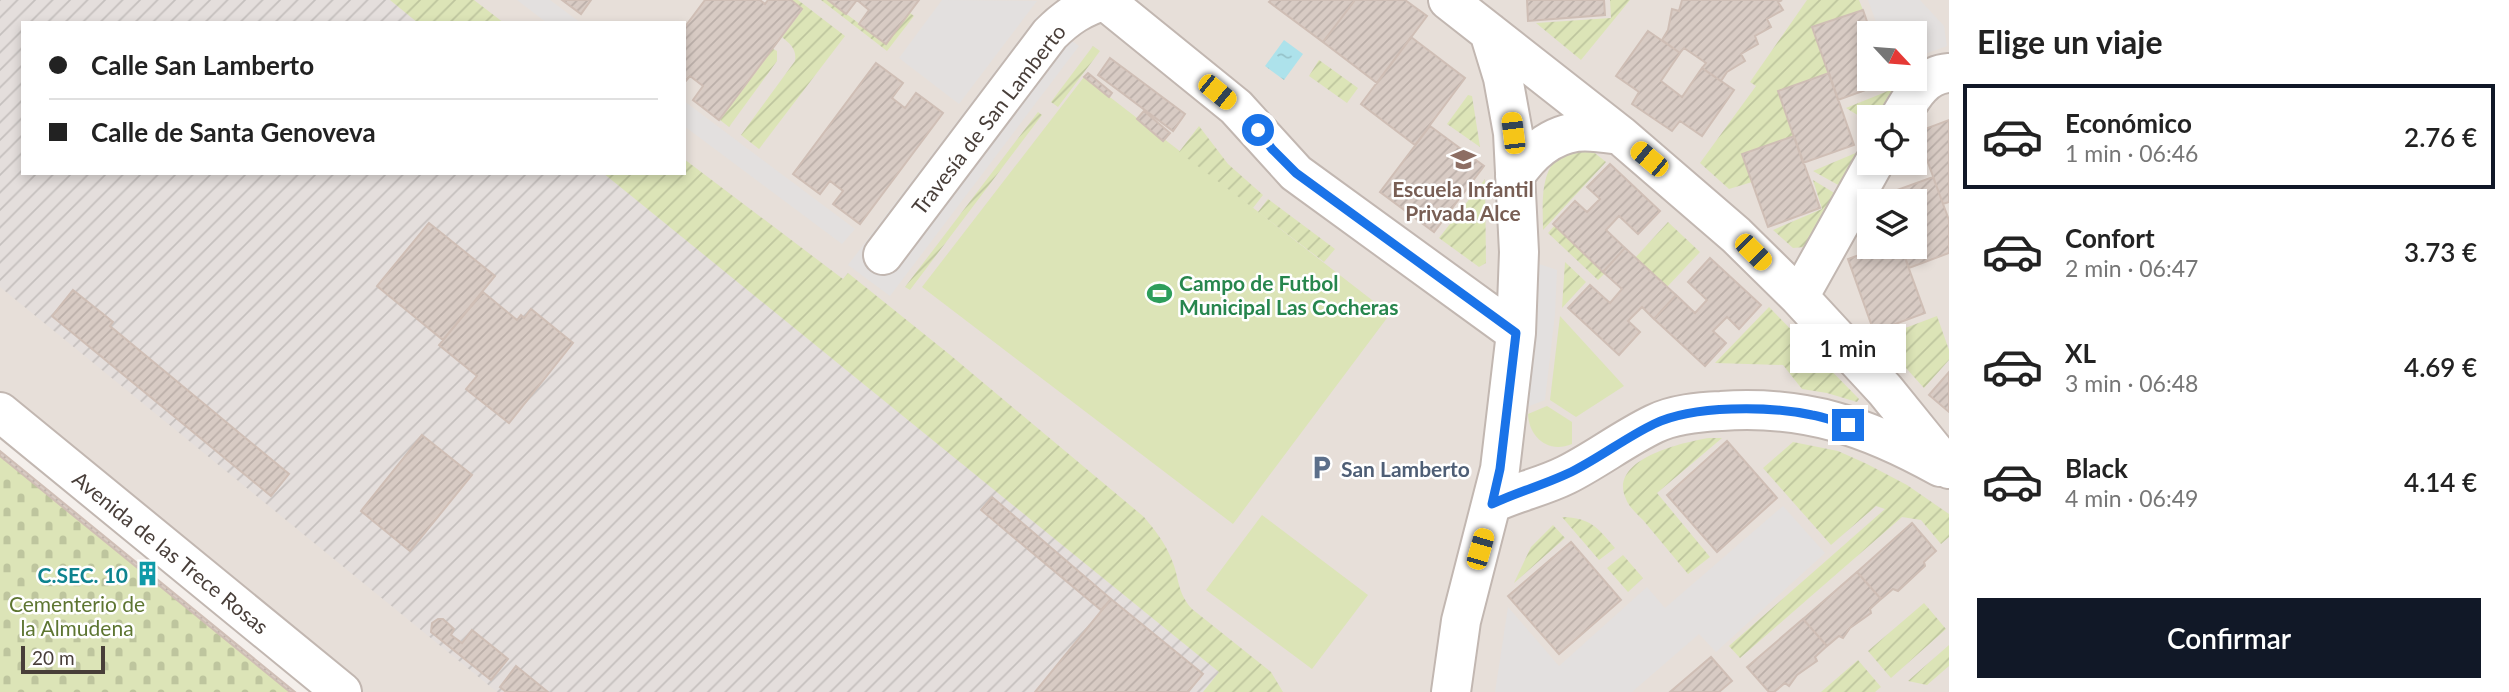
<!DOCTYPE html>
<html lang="es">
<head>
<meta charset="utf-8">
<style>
  body { margin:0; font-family:Lato,sans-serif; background:#f6f6f6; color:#222; height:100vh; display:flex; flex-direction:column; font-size:26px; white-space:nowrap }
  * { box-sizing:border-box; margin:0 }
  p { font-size:23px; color:#767676 }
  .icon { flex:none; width:38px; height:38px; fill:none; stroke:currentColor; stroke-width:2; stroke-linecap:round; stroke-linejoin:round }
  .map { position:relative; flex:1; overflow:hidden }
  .drawer { display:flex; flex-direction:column; background:#fff; width:560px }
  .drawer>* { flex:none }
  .guide { position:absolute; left:21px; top:21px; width:665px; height:154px; border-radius:0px; box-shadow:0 4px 10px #0003; display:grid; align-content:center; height:154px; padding:0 28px; background:#fff }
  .needle { width:46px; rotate:116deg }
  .controls { position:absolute; left:1857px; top:21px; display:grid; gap:14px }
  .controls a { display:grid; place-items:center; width:70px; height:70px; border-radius:0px; background:#fff; box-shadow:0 4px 10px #0003; font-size:35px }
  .scale { position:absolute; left:21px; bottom:18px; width:84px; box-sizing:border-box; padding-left:7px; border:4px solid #483e39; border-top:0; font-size:19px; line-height:24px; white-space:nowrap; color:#483e39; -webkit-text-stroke:5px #fff; paint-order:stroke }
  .end { position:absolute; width:32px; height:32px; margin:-16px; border:9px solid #1a73e8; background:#fff; box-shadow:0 0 0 4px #fff }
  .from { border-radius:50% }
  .bubble { position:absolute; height:49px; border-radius:0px; background:#fff; box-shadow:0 4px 10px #0003; font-size:23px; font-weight:600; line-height:49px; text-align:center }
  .car { position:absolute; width:21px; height:42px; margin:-21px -10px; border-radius:9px; box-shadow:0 0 5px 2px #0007; background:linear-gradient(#f5c518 24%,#345 0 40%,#f5c518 0 76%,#345 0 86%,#f5c518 0) }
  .guide b { display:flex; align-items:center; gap:24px; height:66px; font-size:26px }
  .guide b+b { border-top:2px solid #e0e0e0 }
  .guide i { width:18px; height:18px; background:#222 }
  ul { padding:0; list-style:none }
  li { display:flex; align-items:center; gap:21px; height:105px; margin:0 14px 10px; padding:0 14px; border:4px solid transparent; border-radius:0px }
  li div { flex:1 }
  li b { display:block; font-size:26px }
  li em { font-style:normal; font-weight:600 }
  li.on { border-color:#111827 }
  li>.icon { width:63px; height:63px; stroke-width:1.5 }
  h2 { padding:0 28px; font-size:32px; line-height:84px }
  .cta { display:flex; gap:14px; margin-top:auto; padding:14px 28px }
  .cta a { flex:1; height:80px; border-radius:0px; background:#111827; color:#fff; font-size:28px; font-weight:600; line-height:80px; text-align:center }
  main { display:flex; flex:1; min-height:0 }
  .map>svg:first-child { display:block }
  .residential { fill:#e7dfd9; fill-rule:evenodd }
  .industrial { fill:url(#industrial-furrows) }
  .green { fill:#dce4b7 }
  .cemetery { fill:url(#cemetery-stones) }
  .garden { fill:url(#garden-furrows) }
  .parking { fill:#e3e0df }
  .water { fill:url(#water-ripples) }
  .building { fill:url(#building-hatch); stroke:#cfbeb5; stroke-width:2 }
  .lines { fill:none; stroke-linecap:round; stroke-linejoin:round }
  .minor-casing { stroke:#c2b7b1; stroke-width:42 }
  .minor { stroke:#fff; stroke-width:38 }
  .route { stroke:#1a73e8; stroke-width:9 }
  .labels { text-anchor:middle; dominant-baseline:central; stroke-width:5; stroke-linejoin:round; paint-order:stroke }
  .street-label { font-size:21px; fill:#483e39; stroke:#fff }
  .education-label { font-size:21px; font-weight:bold; fill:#785e54; stroke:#fff }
  .leisure-label { font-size:21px; font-weight:bold; fill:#27864d; stroke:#fff; text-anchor:start }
  .service-label { font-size:21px; font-weight:bold; fill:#4e5e75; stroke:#fff; text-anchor:start }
  .culture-label { font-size:21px; font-weight:bold; fill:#0d838f; stroke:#fff; text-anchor:end }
  .park-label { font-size:21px; fill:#5d7531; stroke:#fff }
</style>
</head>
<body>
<main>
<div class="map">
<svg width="1949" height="692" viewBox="0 0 1949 692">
  <defs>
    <pattern id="industrial-furrows" width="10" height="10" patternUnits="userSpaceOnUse" patternTransform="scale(1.75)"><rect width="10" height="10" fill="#e4dedc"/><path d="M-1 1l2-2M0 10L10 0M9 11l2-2" fill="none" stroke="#c5c0be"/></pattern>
    <pattern id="cemetery-stones" width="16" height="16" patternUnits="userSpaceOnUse" patternTransform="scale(1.75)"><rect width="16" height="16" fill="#dce4b7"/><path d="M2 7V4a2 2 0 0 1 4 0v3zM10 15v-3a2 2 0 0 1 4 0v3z" fill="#bec59e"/></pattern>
    <pattern id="garden-furrows" width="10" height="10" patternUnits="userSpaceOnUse" patternTransform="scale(1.75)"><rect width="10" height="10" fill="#dce4b7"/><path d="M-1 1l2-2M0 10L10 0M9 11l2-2" fill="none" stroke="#bec59e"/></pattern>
    <pattern id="water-ripples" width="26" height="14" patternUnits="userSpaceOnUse" patternTransform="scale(1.75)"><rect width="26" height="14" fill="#ade2eb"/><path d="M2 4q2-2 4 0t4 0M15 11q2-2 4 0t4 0" fill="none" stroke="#96c3ca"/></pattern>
    <pattern id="building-hatch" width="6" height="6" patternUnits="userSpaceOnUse" patternTransform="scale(1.75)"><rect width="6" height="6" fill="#d8cbc4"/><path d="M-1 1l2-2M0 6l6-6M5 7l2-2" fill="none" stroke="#bbafa9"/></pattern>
  </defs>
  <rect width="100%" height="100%" fill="#f4efeb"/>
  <path class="residential" d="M0,0h1949v692h-1607l-342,-280zM23,23h661v150h-661zM1869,33h45v46h-45zM1869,117h45v46h-45zM1869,201h45v46h-45z"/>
  <path class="industrial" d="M0,0h390l28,23h-395v150h580l616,499 -16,20h-706l-497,-405z"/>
  <path class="green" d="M1084,77l306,237 -157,210 -311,-237z
    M1560,316l64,70 -48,31 -26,-17z
    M1547,406l25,16v22c-24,10 -43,-7 -44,-30z
    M1262,515l106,80 -56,74 -106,-79z"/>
  <path class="cemetery" d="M0,453l295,239h-295z"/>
  <path class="garden" d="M390,0h84l30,23h-86z
    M791,0h7l47,36 -86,113 -18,-14 54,-74c2,-12 -5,-17 -13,-24l21,-28z
    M821,0h7l58,44 24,-31 4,3 -27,35z
    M1610,0h20l-49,60 -45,-37 75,-5z
    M1807,0h52l4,10 -50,17 16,46 -51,18 16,45 -52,18 10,28 -23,7 -29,-26 56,-77 -6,-4z
    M1093,46l7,5 -42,56 -7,-5z
    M773,49l4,2v10l-48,66 -9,-7z
    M1319,60l39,28 -11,15 -38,-27z
    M1893,89l-15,28h-9v5l-23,-14z
    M1468,95l4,1 8,51 -33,-23z
    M1038,112l4,3 -132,175 -5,-3z
    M1199,126l29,38 35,31 -10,13 -74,-56z
    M1591,150l15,12 -63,68c0,-25 -5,-68 26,-78 7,-2 15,-1 22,-2z
    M1858,152l-18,34 -27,-15z
    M684,159l159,120 5,-6 101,81 195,163c11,13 21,26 27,41 9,20 5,33 21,51l79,63 12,20h-80l16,-20 -616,-499h81z
    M1485,179l1,84 -7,4 -40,-29z
    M1813,180l23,14 -28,49 -4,4 -11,1 -20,-18 49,-21z
    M1268,199l67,50 -11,13 -66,-50z
    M1668,222l32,30 -33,35 -32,-29z
    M1555,225l50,48 -7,7 -50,-47z
    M1565,262l21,20 -24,26z
    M1769,307l90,92 -2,3 -30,-9 -25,-4 -19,-24 -68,-2z
    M1937,316l12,34v10l-25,28 -45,-50z
    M1709,438h13l-65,55 53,64 -22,17c-15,-18 -30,-36 -45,-54 -6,-6 -14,-13 -17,-21 -19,-40 58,-57 83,-61z
    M1793,442l45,9 29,13 40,21 42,29v23l-8,7 -20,-24 -19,-3 -162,141 -11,-12 156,-137 -9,-3 -45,39 -68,-77z
    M1562,517c29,1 35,10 53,31l-16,12z
    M1553,525l12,13 -51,45 17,-36z
    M1623,555l20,23 -15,14 -21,-24z
    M1924,603l22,26 -55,49 -23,-27z
    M1949,645v21l-22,19 -19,-4z
    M1858,660l23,27 -6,5h-54z"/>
  <path class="parking" d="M517,0h33l31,23h-34z
    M942,0l95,1 -78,103 -60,-46z
    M1868,0h52l24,26 3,20 -25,9 -5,-1 -2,-1 -1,-20h-34z
    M1037,16l42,30 -189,250 -42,-31z
    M684,101l171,128 -13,15 -158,-118z
    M1536,263l21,7 -2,44 -10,86 -23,9z
    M1783,506l42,47 -109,99 -17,-18 -67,58h-137l13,-85 51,59 88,-79 18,21z"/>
  <path class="water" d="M1284,40l19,14 -19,26 -19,-14z"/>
  <path class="building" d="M562,0h29l-10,14z
    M705,0h55l5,4 3,-4h23l11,9 -83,111 -26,-20 10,-14 -13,-10 -6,7v-55z
    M828,0h91l-33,44 -27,-20 10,-14 -12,-10 -11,14z
    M1271,0h84l-32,42 -54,-40z
    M1355,0h50l22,16 -50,67 -54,-41z
    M1527,0h77l1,15 -77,6z
    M1682,0h100l-4,2 5,8 -16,9 4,8 -16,9 3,8 -17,10 4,7 -18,11 -6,9 -19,-13 4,-5 -22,-15 -4,5 -18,-13 6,-10 4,-21 7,2z
    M1863,10l8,23h-2v46h18l1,3 -50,18 -26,-73z
    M1648,31l32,22 -19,28 21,16 20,-29 32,22 -32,46 -22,-15 -8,10 -40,-27 7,-12 -23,-16z
    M1411,37l54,41 -50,67 -54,-41z
    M1110,58l75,56 -12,17 -75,-56z
    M876,63l27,20 -11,15 13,10 11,-15 27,20 -83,111 -27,-20 10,-13 -13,-10 -10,13 -27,-20z
    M1088,73l24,20 -3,4 -25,-20z
    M1829,73l25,72 -51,18 -25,-72z
    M1144,111l26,22 -7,8 -26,-22z
    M1949,120v82l-6,2 -26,-72z
    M1430,126l54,40 -50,66 -54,-40z
    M1794,136l26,72 -52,19 -26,-73z
    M1610,164l50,47 -22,23 -19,-18 -13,14 19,18 -22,24 -50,-48 22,-23 12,11 13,-13 -13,-12z
    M1933,177l16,43v33l-40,15 -8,-21h13v-46h-29l-2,-6z
    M429,223l66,53 -52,64 -66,-54z
    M1881,247h20l24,66 -51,19 -26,-73z
    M1625,248l51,47 -22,24 -12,-12 -14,14 12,11 -21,23 -51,-47 22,-23 20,18 12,-14 -19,-17z
    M1710,258l51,47 -22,24 -12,-12 -14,14 13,12 -21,23 -51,-47 22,-24 19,18 12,-13 -19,-18z
    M73,290l40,32 -3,4 179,148 -18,22 -219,-180z
    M483,292l34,28 4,-5 3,3 7,-9 42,34 -64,80 -43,-34 11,-13 -38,-31z
    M1949,372v40l-20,-17z
    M422,435l50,40 -62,76 -49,-40z
    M1727,441l50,57 -60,54 -50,-57z
    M0,451l295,241h-5l-290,-236z
    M992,497l119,102 -10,11 -120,-100z
    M1912,523l24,28 -12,11 1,4 -27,25 -5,-2 -12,10 -24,-27z
    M1571,542l50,58 -62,54 -51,-58z
    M1857,572l24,27 -11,10 1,4 -21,15 -7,10 -4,-2 -12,10 -24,-27z
    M1111,599l92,75 -15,18h-153z
    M438,619h5l11,10 -3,6 11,8 10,-13 36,29 -17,21 -60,-48 1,-9z
    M1803,619l24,27 -12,11 2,4 -20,14 -8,11 -4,-3 -11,9h-5l-22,-25z
    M1711,657l21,24 -13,11h-49z
    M516,666l32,26h-42l-6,-5z"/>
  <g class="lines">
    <defs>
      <path id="minor" d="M1104,0l132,107 60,66 220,160
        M1448,0l172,135 116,100 63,62 86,93 64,79
        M1900,117c12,-20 23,-42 49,-44
        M1515,176c14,-21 34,-40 61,-44 14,-2 30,1 44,3
        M883,255l167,-221c17,-17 32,-27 56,-34
        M1799,297l75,-134
        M0,412l342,280
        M1491,504c25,-12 51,-17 75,-29 30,-15 57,-36 88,-51 20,-10 45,-12 67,-13 84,-6 147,16 219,56
        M1451,692l10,-71 39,-152 16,-136 3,-81 -6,-119 -10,-55 -14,-46"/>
    </defs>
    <use href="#minor" class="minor-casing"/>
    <use href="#minor" class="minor"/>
  </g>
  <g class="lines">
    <path class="route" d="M1258,130l14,19 24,24 220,160 -16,136 -8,35c27,-13 56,-20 83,-34 27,-14 52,-33 79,-46 39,-19 115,-18 158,-9 12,2 24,7 36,10"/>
  </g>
  <defs>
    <symbol id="school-bare" viewBox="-9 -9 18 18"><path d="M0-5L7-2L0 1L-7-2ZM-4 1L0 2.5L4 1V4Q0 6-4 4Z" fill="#8d6e63" stroke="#fff" stroke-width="2.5" paint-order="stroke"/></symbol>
    <symbol id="stadium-bare" viewBox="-9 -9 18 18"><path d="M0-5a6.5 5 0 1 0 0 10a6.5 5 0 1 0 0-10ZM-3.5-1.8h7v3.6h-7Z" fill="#2e9e5b" stroke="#fff" stroke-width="2.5" paint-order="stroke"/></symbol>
    <symbol id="parking-bare" viewBox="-9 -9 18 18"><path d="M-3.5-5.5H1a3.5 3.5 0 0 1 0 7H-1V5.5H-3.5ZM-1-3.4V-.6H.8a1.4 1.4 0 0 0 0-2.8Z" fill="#5c6f8a" stroke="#fff" stroke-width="2.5" paint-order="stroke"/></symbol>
    <symbol id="building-bare" viewBox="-9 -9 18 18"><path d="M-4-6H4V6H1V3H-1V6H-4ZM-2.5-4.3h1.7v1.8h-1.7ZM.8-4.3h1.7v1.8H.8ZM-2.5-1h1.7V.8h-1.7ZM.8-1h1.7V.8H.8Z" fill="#0f9aa8" stroke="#fff" stroke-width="2.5" paint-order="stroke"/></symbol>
  </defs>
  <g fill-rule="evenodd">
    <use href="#school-bare" x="1446" y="142" width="35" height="35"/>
    <use href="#stadium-bare" x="1142" y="276" width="35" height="35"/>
    <use href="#parking-bare" x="1304" y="450" width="35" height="35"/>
    <use href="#building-bare" x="130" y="556" width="35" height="35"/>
  </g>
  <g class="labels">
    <g class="street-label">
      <text transform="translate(988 119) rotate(-52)">Travesía de San Lamberto</text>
      <text transform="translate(171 552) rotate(39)">Avenida de las Trece Rosas</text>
    </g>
    <g class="education-label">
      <text x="1463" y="188">Escuela Infantil<tspan x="1463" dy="24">Privada Alce</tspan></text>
    </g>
    <g class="leisure-label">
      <text x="1179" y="282">Campo de Futbol<tspan x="1179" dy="24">Municipal Las Cocheras</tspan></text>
    </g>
    <g class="service-label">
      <text x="1341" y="468">San Lamberto</text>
    </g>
    <g class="culture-label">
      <text x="128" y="574">C.SEC. 10</text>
    </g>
    <g class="park-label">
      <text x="77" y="603">Cementerio de<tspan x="77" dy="24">la Almudena</tspan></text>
    </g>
  </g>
</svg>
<div class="controls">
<a><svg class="needle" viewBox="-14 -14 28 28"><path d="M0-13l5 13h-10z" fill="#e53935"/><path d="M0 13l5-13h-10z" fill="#767676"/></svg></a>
<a><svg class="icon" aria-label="locate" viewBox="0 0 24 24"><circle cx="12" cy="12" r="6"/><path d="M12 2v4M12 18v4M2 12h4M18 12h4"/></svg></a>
<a><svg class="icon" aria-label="layers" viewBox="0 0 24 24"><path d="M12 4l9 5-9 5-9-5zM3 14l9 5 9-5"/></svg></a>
</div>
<div class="scale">20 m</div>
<i class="end from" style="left:1258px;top:130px"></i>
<i class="end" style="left:1848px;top:425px"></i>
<div class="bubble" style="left:1790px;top:324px;width:116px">1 min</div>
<i class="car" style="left:1217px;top:92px;rotate:129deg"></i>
<i class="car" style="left:1513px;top:133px;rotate:353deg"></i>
<i class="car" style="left:1649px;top:159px;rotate:310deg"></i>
<i class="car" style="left:1753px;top:252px;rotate:135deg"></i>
<i class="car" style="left:1480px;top:549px;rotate:16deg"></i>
<div class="guide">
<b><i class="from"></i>Calle San Lamberto</b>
<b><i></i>Calle de Santa Genoveva</b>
</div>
</div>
<section class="drawer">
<h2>Elige un viaje</h2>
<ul>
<li class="on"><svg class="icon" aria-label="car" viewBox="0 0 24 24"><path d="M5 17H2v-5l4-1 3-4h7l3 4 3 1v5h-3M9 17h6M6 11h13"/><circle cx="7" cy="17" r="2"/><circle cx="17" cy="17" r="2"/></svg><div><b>Económico</b><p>1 min · 06:46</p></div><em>2.76 €</em></li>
<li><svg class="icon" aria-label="car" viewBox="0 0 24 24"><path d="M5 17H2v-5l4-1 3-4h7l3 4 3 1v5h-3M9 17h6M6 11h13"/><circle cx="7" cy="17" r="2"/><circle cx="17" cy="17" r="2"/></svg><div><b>Confort</b><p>2 min · 06:47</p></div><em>3.73 €</em></li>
<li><svg class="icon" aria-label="car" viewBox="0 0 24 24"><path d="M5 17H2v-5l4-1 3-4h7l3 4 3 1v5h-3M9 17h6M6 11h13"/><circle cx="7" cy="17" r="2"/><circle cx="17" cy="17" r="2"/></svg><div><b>XL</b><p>3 min · 06:48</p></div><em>4.69 €</em></li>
<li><svg class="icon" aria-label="car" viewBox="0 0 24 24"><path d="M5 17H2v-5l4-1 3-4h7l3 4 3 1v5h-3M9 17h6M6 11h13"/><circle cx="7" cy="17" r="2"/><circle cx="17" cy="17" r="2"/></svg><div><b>Black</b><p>4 min · 06:49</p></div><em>4.14 €</em></li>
</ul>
<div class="cta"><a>Confirmar</a></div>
</section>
</main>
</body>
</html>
